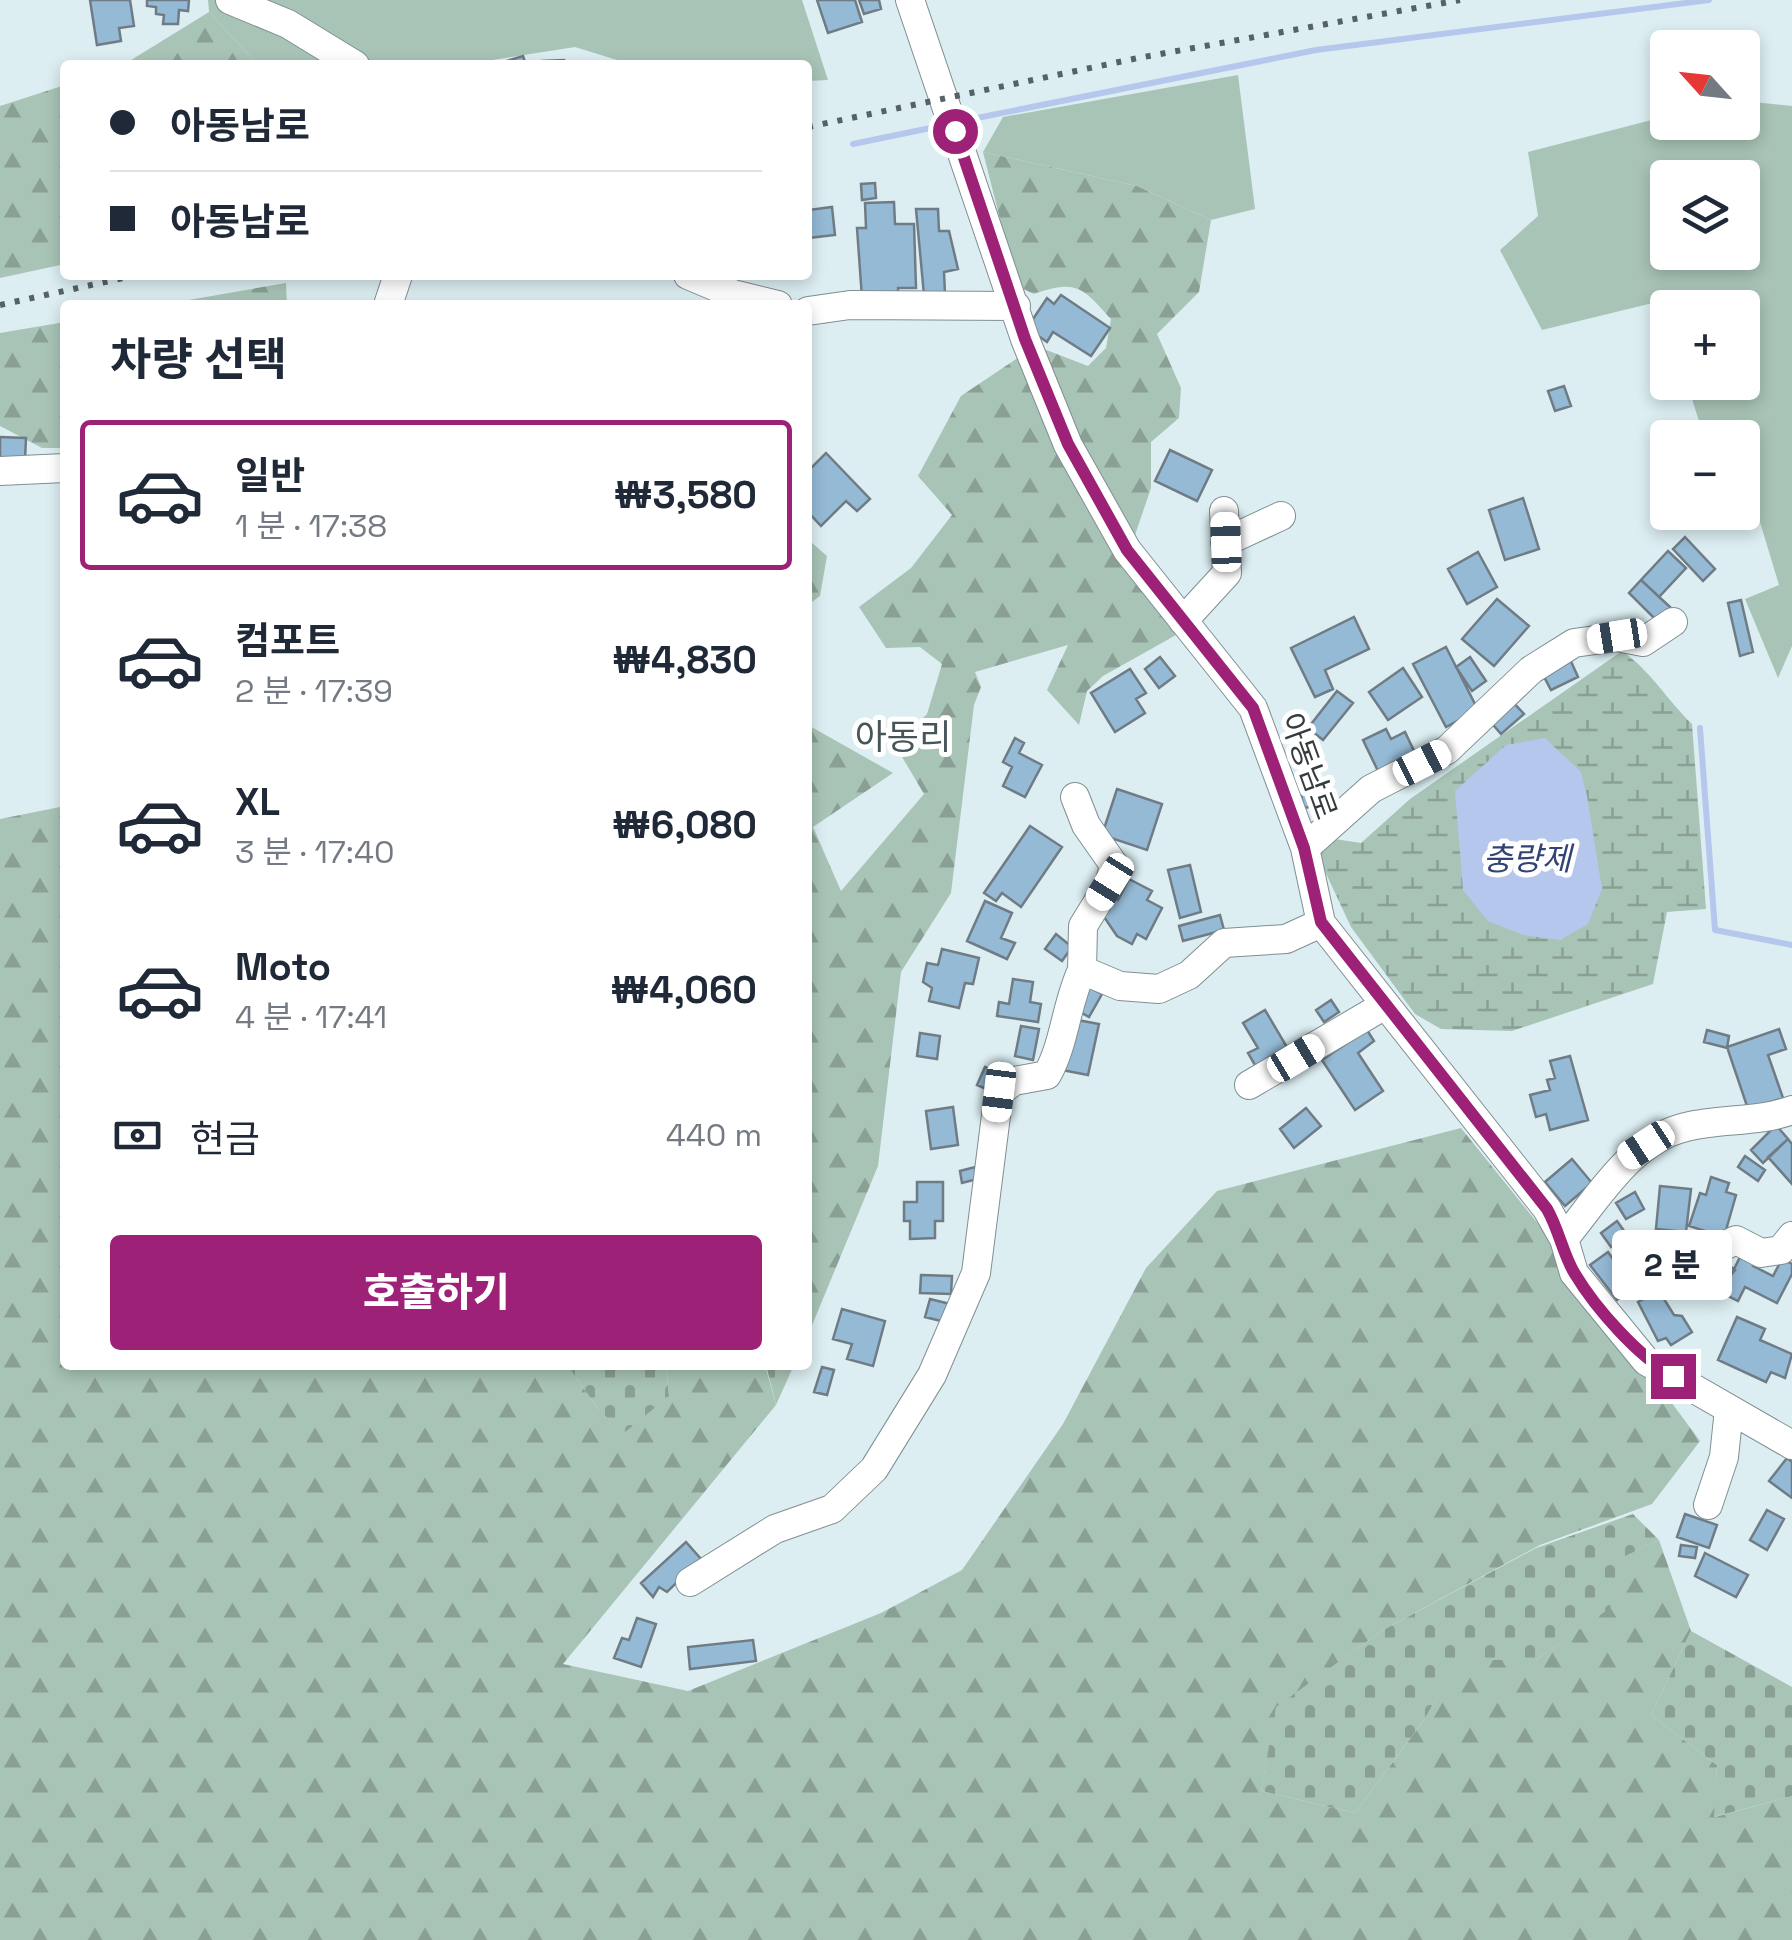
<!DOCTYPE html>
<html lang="ko">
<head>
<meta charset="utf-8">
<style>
  body { margin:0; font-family:"Space Grotesk","Noto Sans KR",sans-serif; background:#f2f2f3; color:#1f2937; height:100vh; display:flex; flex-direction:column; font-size:38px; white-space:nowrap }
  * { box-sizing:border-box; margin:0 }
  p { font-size:32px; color:#747a83 }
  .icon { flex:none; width:55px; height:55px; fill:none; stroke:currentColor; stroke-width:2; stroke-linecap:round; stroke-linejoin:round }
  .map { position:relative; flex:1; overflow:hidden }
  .sheet { position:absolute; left:60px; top:300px; width:752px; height:1070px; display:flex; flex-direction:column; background:#fff; border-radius:10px; box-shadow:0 5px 15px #0003 }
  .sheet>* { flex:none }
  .hud { position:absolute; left:60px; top:60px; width:752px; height:220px; border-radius:10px; box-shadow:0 5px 15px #0003; display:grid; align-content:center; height:220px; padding:0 50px; background:#fff }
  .needle { width:65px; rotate:297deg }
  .controls { position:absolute; left:1650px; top:30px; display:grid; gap:20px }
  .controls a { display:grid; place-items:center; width:110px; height:110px; border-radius:10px; background:#fff; box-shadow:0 5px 15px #0003; font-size:50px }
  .end { position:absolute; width:45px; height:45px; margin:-22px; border:12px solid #9d2177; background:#fff; box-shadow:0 0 0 5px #fff }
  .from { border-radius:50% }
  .bubble { position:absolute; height:70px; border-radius:10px; background:#fff; box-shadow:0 5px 15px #0003; font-size:32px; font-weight:800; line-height:70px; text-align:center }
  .car { position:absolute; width:30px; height:60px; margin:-30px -15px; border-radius:12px; box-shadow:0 0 8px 2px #0007; background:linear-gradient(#fff 24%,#345 0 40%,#fff 0 76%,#345 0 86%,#fff 0) }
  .hud b { display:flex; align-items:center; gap:35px; height:95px; font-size:38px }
  .hud b+b { border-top:2px solid #e0e1e3 }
  .hud i { width:25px; height:25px; background:#1f2937 }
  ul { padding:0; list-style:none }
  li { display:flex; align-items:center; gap:30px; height:150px; margin:0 20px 15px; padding:0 30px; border:5px solid transparent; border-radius:10px }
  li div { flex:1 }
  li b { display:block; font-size:38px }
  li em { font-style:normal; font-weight:800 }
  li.current { border-color:#9d2177 }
  li>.icon { width:90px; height:90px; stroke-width:1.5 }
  h2 { padding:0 50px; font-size:45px; line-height:120px }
  .pay { display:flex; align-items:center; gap:25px; height:110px; padding:0 50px; font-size:38px }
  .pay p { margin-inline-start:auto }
  .action { display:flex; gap:20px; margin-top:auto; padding:20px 50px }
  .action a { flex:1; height:115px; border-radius:10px; background:#9d2177; color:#fff; font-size:40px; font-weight:800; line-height:115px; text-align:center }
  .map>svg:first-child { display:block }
  .green { fill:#a8c4b6; fill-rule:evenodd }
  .forest { fill:url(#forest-firs) }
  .wetland { fill:url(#wetland-marsh) }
  .cemetery { fill:url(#cemetery-stones) }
  .water { fill:#b6c7ed }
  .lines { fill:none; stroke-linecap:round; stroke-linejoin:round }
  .stream { stroke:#b6c7ed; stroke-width:6 }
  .building { fill:#95bad6; stroke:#707c85; stroke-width:2.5 }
  .minor-casing { stroke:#7f8f93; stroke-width:30 }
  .minor { stroke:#fff; stroke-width:28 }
  .rail { stroke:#576063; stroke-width:6; stroke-dasharray:5 10; stroke-linecap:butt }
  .route { stroke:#9d2177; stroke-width:12 }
  .labels { text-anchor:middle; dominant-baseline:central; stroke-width:10; stroke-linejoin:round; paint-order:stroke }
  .street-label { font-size:30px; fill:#353c3e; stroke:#fff }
  .water-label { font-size:32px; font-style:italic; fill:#314475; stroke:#fff }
  .quarter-label { font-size:35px; fill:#465559; stroke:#fff }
</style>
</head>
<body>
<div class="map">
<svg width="1792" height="1940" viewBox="0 0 1792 1940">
  <defs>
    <pattern id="forest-firs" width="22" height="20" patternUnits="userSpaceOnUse" patternTransform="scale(2.5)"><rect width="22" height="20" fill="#a8c4b6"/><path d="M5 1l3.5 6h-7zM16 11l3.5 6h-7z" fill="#8aa095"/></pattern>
    <pattern id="wetland-marsh" width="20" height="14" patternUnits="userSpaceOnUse" patternTransform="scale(2.5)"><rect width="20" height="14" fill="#a8c4b6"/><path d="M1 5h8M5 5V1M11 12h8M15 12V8" fill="none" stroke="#8aa095"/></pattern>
    <pattern id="cemetery-stones" width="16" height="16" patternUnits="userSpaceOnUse" patternTransform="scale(2.5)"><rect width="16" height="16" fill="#a8c4b6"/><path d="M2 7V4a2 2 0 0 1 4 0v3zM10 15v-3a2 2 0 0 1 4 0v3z" fill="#8aa095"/></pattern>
  </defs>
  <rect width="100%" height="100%" fill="#dceef2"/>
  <path class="green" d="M208,0h594l26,80 -20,1v-16h-175l-58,-18 -114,18h-203l-49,-53z
    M1238,75l17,134 -44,11 -74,-34 -154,-34 20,-35z
    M1743,101l49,5v540l-14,32 -33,-79 34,-14 -36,-119 -1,-28 -38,-1 -17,-54 55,-1v-74h-74l-1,13 -6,-20 -119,29 -42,-80 38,-34 -10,-64 139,-36 1,6h74zM1668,178h74v74h-74z"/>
  <path class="forest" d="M209,12l49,53h-135z
    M65,85v179l-65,14v-172z
    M983,152l154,34 74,34 -12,72 -42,42 24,54 -2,30 -28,24v46l-16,47 -22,-22 -77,-167 52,20 18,-18 5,-29c-29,-32 -34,-40 -77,-25l-17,-8z
    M286,283l1,22h-127z
    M65,322v126h-23l-42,-22v-93z
    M1019,357l90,184 67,94 -73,41 -16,15 -8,34 -32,-35 21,-45 -93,27 6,15 -7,18 -23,188 -50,79 -23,194 -70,169v-610l85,48 -80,54 28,64 83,-97 -29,-49 32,-31 15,-50 -22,-17 -34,1 -27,-41 52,-39 41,-53 -34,-39 43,-80z
    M811,542l16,14 -7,40 -12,9z
    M65,806v559h502l32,45 70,-14 -3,-31h99l11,40 -213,259 125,27 193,-78 81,-43 101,-146 83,-156 71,-77 244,-63 87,108 152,205 -48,63 -112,41 -157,85 -106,77 -16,84 94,22 69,-93 34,-61 78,1 73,-52 9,-49 41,-19 32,91 -40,84 66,50 -2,52 77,-21v144h-1792v-1121z"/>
  <path class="wetland" d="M1622,651c29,20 45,49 70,73l14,185 -39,3 -14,72 -141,47 -71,-2 -26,-15 -64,-87 -43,-92 53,8 49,-44z"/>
  <path class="cemetery" d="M567,1365h99l3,31 -45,37 -25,-23z
    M766,1365h28l-18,40z
    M1633,1514l26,26 -40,19 -9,49 -74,52h-78l-34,60 -69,93 -94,-22 15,-84 107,-77 153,-82z
    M1691,1631l101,56v109l-78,21 3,-52 -66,-50z"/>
  <path class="water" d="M1545,738l36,34 6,24 15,93 -14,35 -28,16 -37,-5 -35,-14 -25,-31 -8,-99 51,-46z"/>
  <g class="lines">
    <path class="stream" d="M957,122l359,-72 393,-50
      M853,144l92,-19
      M1700,728l15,202 77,15"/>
  </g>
  <path class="building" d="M90,0h40l4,26 -15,2 2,13 -24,4z
    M147,0h42l-1,11 -9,-1 -1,14h-15l1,-9 -8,-1v-7l-9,-1z
    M817,0h38l7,22 -34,11z
    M859,0h20l2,9 -17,5z
    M523,56l3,9h-32z
    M564,60v5h-22v-4z
    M875,183l1,15 -14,2 -1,-16z
    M894,202l1,22h19l2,64h-18v9l-36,1 -5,-70h9l-1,-25z
    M832,207l3,28 -27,3v-28z
    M916,209h22l1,22h10l9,38 -14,3 1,22 -21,1z
    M1061,295l49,33 -19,28 -38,-24 -6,10 -20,-14 20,-30 7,6z
    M1564,386l7,20 -16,5 -7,-20z
    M0,437l26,1 -1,22h-25z
    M1170,450l42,20 -15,31 -42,-20z
    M826,453l44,46 -13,12 -11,-10 -25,25 -13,-14v-41z
    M1523,498l16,51 -34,11 -16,-50z
    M1685,537l30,32 -12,12 -30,-32z
    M1668,551l18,17 -27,29 -18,-17z
    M1478,552l19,35 -30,17 -19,-35z
    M1641,580l29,27 -14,13 -27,-27z
    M1497,599l32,27 -35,40 -32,-27z
    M1741,600l12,52 -13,4 -12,-53z
    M1354,617l15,32 -44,21 8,19 -18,8 -24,-49z
    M1446,647l32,63 -32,17 -33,-63z
    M1160,657l15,19 -16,12 -14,-19z
    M1470,657l16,24 -14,10 -16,-24z
    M1569,657l9,20 -27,13 -10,-19z
    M1403,668l19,29 -34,23 -19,-28z
    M1130,669l16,24 -10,6 9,14 -30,19 -24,-39z
    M1337,691l16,12 -30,37 -15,-12z
    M1511,700l13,14 -23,20 -12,-14z
    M1386,729l5,10 14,-7 10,21 -37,18 -15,-31z
    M1015,738l9,5 -5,10 23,12 -17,32 -22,-11 9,-19 -9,-5z
    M1117,789l45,15 -15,46 -45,-15z
    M1328,789l2,15 -27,4 -2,-15z
    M1030,826l32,21 -41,60 -19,-14 -6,8 -12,-8z
    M1190,865l11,47 -21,6 -12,-48z
    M1129,879l23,12 -5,9 15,8 -16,31 -9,-5 -5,10 -15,-8 -17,-25 8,-16 10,5z
    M985,901l27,12 -11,25 14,5 -8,16 -40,-18z
    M1220,915l4,15 -41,11 -4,-15z
    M1056,934l16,13 -10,14 -17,-12z
    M942,949l37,9 -6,26 -8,-1 -6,25 -30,-7 3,-13 -9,-6 4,-19 11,2z
    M1013,979l20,3 -3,20 11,2 -3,18 -41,-6 2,-14 10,2z
    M1085,985l17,9 -13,23 -16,-9z
    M1331,1000l8,12 -15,10 -8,-12z
    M1265,1010l26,44 -32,18 -11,-19 10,-5 -15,-25z
    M1072,1019l27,5 -11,51 -26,-5z
    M1021,1026l18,3 -6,31 -18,-4z
    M1779,1029l7,20 -18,6 15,43 -35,11 -21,-62z
    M1367,1030l7,11 -16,12 25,38 -28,19 -33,-50z
    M1707,1030l22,6 -2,12 -23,-6z
    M920,1033l20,3 -3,23 -20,-3z
    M1570,1056l18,64 -38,10 -4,-16 -10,3 -6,-22 20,-5 -3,-10 8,-2 -5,-17z
    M985,1067l15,7 -9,17 -14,-6z
    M953,1107l5,38 -27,4 -5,-38z
    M1306,1108l15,18 -27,22 -14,-19z
    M1776,1125l12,14 -25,24 -12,-13z
    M1788,1139l4,5v40l-24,-27z
    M1745,1156l20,14 -7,11 -20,-14z
    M1572,1159l20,24 -27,23 -20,-24z
    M975,1167l2,12 -15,4 -2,-12z
    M1711,1177l18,6 -3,9 10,3 -12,42 -35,-11 11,-33 6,2z
    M917,1182h26v39h-8v17l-25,1v-18h-6v-19h13z
    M1660,1186l31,3 -5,43 -30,-3z
    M1635,1192l9,17 -18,10 -10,-16z
    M1617,1221l10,14 -16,12 -10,-14z
    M1644,1239l16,24 -19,13 -17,-24z
    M1694,1239l41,31 -15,19 -41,-31z
    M1743,1251l14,6 -4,9 20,10 9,-17 10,5v10l-15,29 -32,-16 -7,14 -16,-8z
    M1608,1252l25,35 -16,13 -27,-35z
    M921,1275l31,1 -1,18 -31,-1z
    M1659,1291l15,24 8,1 10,16 -21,13 -5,-7 -8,3 -20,-39z
    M930,1299l20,5 -5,18 -20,-5z
    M842,1309l43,12 -12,45 -26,-7 5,-15 -19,-5z
    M1737,1317l28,12 -5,11 32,14 -7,24 -14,-6 -5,10 -48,-22z
    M822,1367l12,3 -7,25 -13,-3z
    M1787,1458l5,4v36l-23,-17z
    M1767,1510l17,9 -17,31 -17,-10z
    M1685,1514l32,11 -8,23 -32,-11z
    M686,1542l15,17 -34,33 -8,-5 -6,10 -12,-14z
    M1681,1545l16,2 -2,11 -16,-2z
    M1705,1553l43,22 -12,22 -41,-21z
    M637,1618l19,6 -15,43 -27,-9 8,-20 7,2z
    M753,1640l3,21 -66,8 -2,-22z"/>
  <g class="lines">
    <defs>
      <path id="minor" d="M230,0l58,24 67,41
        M910,0l115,339 43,106 59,105 126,158 52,140 16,75 226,286 17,30 10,34 72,88 146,84
        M688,275l45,19 45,11
        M388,305l10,-30
        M808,311l42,-6 166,1
        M0,471l65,-3
        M1225,542l56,-26
        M1183,621l44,-48 -3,-62
        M1075,797l11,28 28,40 -4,17 -27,44 -1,44 38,16 39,3 30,-14 35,-32 62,-4 35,-16
        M1305,848l66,-59 76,-39 84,-80 43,-27 43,-6 26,5 30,-20
        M1249,1085l136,-80
        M1564,1239c34,-41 68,-100 122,-112 36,-9 71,-4 106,-17
        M1722,1247l14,-7 25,13 20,-3 11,-14
        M1708,1505l16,-48 5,-48
        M690,1582l85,-53 57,-20 42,-40 58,-94 44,-102 23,-181 15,-11 33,-6c18,-32 19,-71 35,-105"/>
    </defs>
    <use href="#minor" class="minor-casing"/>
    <use href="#minor" class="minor"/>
    <path class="rail" d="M808,127l330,-69 322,-58
      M0,305l137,-30"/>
  </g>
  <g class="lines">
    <path class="route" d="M955,131l70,208 43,105 59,106 126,158 51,140 17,74 226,287c12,21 17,48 28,65 21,35 63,82 98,102"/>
  </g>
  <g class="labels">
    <g class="street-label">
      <text transform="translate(1309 766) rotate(70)">아동남로</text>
    </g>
    <g class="water-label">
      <text x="1527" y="859">충량제</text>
    </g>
    <g class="quarter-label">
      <text x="903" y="737">아동리</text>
    </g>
  </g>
</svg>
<div class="controls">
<a><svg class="needle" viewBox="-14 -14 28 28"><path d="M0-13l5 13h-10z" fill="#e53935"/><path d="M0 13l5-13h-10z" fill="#747a83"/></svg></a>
<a><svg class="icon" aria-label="layers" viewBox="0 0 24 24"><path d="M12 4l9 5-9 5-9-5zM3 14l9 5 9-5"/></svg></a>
<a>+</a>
<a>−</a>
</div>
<i class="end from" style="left:955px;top:131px"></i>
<i class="end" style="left:1673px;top:1376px"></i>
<div class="bubble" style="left:1612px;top:1230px;width:120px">2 분</div>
<i class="car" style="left:1226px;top:542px;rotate:358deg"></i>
<i class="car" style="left:1617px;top:636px;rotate:261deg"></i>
<i class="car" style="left:1422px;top:763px;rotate:63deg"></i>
<i class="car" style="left:1110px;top:882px;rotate:212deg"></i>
<i class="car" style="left:1296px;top:1058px;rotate:59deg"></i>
<i class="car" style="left:999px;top:1092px;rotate:187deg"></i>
<i class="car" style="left:1646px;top:1145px;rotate:237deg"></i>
<div class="hud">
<b><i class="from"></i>아동남로</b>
<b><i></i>아동남로</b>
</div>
<section class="sheet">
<h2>차량 선택</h2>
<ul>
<li class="current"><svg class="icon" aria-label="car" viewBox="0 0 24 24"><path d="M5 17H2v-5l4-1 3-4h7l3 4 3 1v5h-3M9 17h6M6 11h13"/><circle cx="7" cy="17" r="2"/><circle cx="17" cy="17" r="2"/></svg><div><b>일반</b><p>1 분 · 17:38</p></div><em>₩3,580</em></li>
<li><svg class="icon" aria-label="car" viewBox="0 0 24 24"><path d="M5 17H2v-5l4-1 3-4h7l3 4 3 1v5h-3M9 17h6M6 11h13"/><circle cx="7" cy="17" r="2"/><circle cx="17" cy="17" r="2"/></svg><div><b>컴포트</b><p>2 분 · 17:39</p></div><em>₩4,830</em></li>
<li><svg class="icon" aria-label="car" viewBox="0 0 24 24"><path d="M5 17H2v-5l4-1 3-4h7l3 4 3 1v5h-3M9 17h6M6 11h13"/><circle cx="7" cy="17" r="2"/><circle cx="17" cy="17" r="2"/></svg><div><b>XL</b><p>3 분 · 17:40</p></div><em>₩6,080</em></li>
<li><svg class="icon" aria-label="car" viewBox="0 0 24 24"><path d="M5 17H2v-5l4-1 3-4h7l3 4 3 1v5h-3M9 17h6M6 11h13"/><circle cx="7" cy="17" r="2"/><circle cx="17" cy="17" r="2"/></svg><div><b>Moto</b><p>4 분 · 17:41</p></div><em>₩4,060</em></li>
</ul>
<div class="pay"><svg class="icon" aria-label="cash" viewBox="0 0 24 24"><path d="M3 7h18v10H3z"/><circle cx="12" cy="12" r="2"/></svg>현금<p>440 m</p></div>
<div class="action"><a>호출하기</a></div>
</section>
</div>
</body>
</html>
